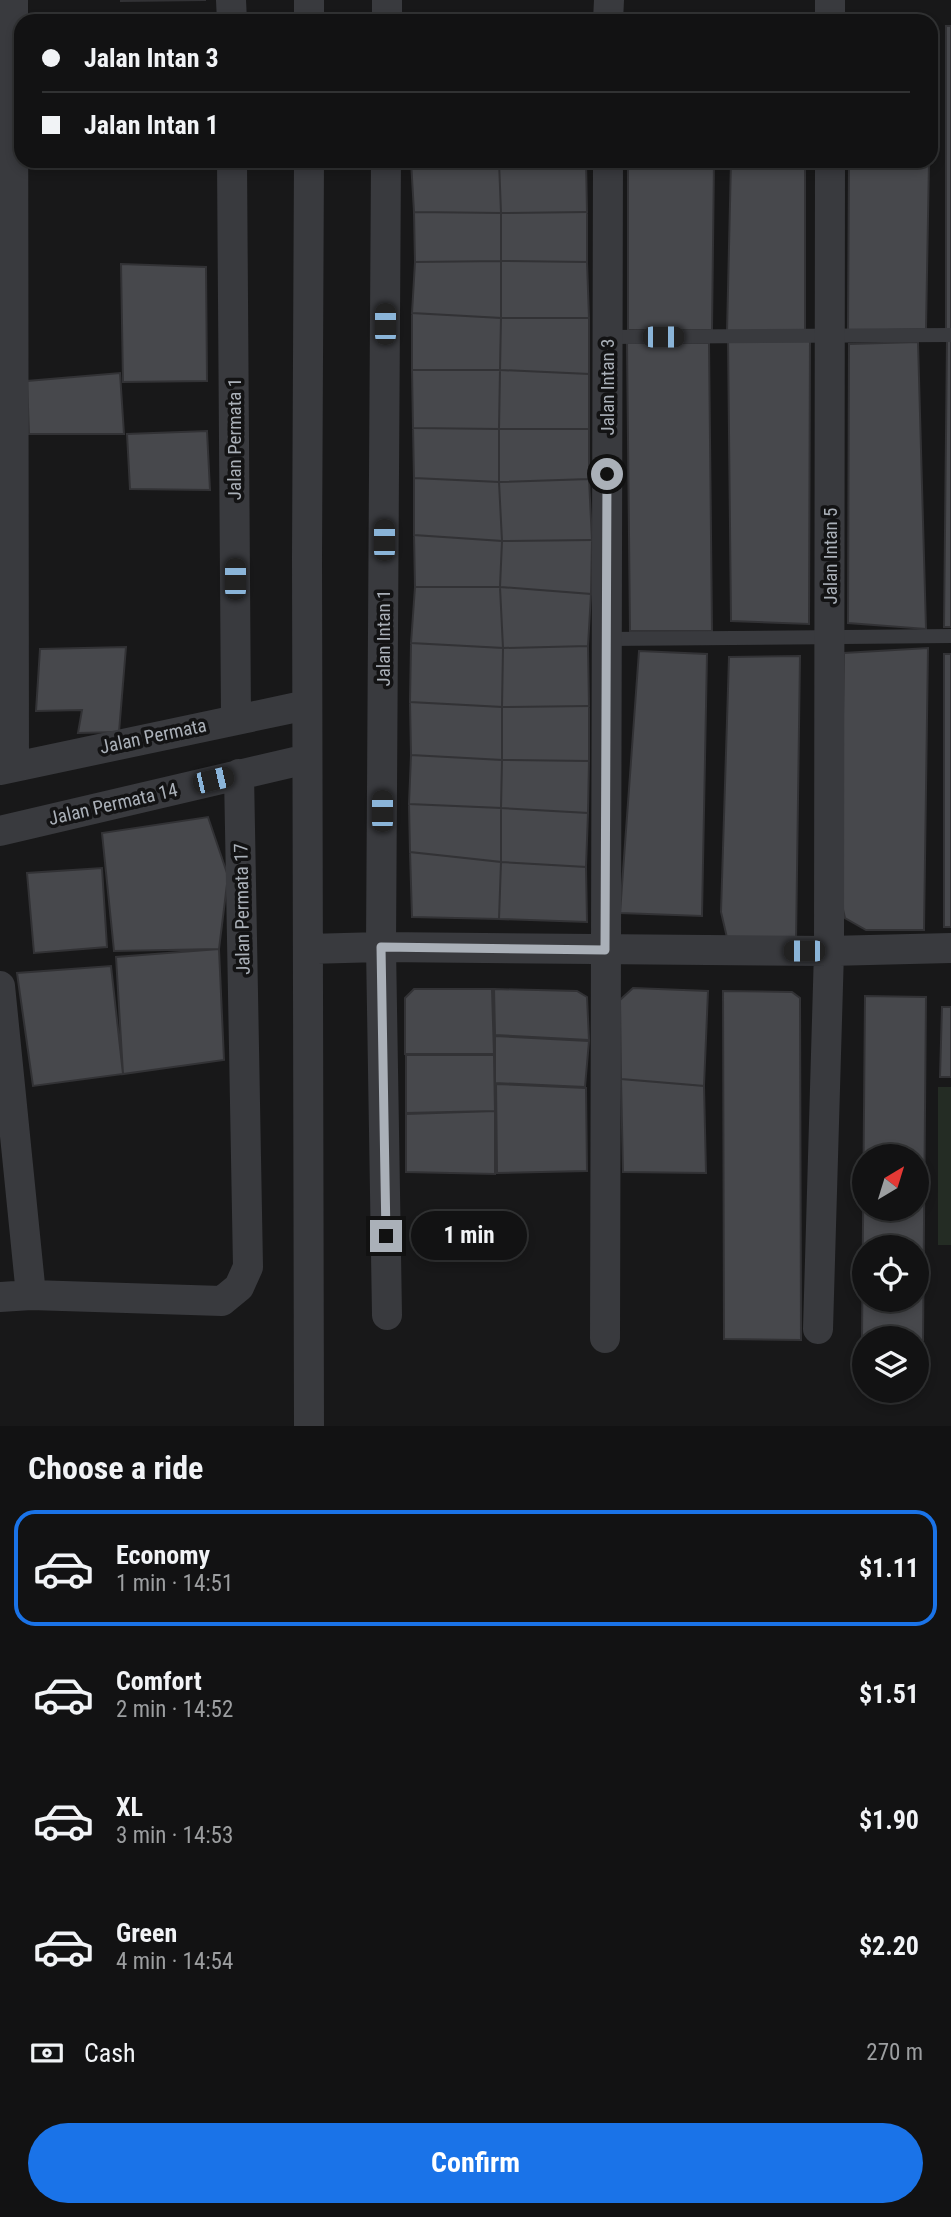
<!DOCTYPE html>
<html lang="en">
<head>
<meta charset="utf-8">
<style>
  body { margin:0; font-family:"Roboto Condensed",sans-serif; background:#1b1b1c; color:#f1f3f6; height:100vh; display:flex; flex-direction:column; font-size:26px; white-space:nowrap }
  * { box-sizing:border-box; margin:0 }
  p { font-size:23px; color:#9c9ea0 }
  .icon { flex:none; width:38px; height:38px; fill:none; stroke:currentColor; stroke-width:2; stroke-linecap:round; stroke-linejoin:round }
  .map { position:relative; height:1426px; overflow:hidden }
  .details { display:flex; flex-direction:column; background:#121213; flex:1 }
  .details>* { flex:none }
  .banner { position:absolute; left:14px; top:14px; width:924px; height:154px; border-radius:21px; box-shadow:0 4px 10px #0003,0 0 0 2px #313233; display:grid; align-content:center; height:154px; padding:0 28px; background:#121213 }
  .needle { width:46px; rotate:38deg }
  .buttons { position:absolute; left:852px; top:1144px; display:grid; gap:14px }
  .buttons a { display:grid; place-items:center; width:77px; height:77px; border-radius:50%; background:#121213; box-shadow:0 4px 10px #0003,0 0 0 2px #313233; font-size:35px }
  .end { position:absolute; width:32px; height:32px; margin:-16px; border:9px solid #aab0b8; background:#111; box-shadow:0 0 0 4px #111 }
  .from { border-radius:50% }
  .bubble { position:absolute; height:49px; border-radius:24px; background:#121213; box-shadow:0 4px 10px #0003,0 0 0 2px #313233; font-size:23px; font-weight:700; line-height:49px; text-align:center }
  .car { position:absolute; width:21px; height:42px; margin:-21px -10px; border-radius:9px; box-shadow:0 0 5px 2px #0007; background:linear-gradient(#222 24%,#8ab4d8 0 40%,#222 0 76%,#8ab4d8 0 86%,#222 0) }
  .banner b { display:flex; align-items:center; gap:24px; height:66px; font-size:26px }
  .banner b+b { border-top:2px solid #313233 }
  .banner i { width:18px; height:18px; background:#f1f3f6 }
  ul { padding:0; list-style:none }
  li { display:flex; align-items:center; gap:21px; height:116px; margin:0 14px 10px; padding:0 14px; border:4px solid transparent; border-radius:21px }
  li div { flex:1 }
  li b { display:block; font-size:26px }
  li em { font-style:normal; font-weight:700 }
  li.selected { border-color:#1a73e8 }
  li>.icon { width:63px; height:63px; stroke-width:1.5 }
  h2 { padding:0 28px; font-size:32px; line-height:84px }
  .pay { display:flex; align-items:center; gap:18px; height:77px; padding:0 28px; font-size:26px }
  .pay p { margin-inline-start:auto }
  .action { display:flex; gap:14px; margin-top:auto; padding:14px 28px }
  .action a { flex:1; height:80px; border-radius:42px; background:#1a73e8; color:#fff; font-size:28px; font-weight:700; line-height:80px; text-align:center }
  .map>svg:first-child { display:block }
  .green { fill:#242c24 }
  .building { fill:#47484c; stroke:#323235; stroke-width:2; fill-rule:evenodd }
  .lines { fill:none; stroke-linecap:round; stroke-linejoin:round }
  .service { stroke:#393a3e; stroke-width:14 }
  .minor { stroke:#393a3e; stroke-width:30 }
  .route { stroke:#aab0b8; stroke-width:9 }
  .labels { text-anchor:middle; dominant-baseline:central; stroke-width:7; stroke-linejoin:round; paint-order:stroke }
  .street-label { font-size:19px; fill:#aab0b8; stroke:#131314 }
</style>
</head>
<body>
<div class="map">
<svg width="951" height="1426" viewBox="0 0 951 1426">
  <rect width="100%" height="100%" fill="#181819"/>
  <path class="green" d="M938,1087h13v158h-13z"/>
  <path class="building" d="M121,0h85l-85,1z
    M946,26h5v304h-5z
    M34,161h86v8l-86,-7z
    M411,161h88l2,52 -87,-1z
    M499,161h87l1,51 -86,1z
    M628,161h86l-2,169h-84z
    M731,161h74v171h-78z
    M849,161h80l-3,168 -78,2z
    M414,212l87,1v48l-86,1z
    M587,212v50l-86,-1v-48z
    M501,261v57l-89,-5 3,-51z
    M501,261l86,1 2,56h-88z
    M121,264l85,3 1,114 -84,1z
    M412,313l89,5 -1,52h-88z
    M501,318h88v56l-89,-4z
    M810,336l-1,288 -78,-3 -3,-283z
    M947,339h4v288h-7z
    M918,342l8,287 -78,-6 1,-279z
    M627,343h82l3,288h-82z
    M412,370h88l-1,59 -86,-1z
    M500,370l89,4v55h-90z
    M120,373l4,61h-95l-2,-53z
    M413,428l86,1v53l-85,-4z
    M499,429h90v50l-90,3z
    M207,431l3,59 -80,-1 -3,-55z
    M414,478l85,4 3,59 -88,-6z
    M589,479l3,61 -90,1 -3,-59z
    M414,535l88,6 -2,46h-85z
    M592,540l-1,54 -91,-7 2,-46z
    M415,587h85l3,61 -92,-5z
    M500,587l91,7 -3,52 -85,2z
    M411,643l92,5 -1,59 -92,-5z
    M588,646l1,60 -87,1 1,-59z
    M126,647l-7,85 -41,1 4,-23 -46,1 4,-62z
    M928,648l-4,282h-58l-21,-12 -5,-21 4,-244z
    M639,651l68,3 -5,262 -82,-3z
    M944,654h7v273h-7z
    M800,656l-4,287 -68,-1 -7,-30 8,-255z
    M410,702l92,5v53l-91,-5z
    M589,706v55l-87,-1v-53z
    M411,755l91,5 -1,48 -92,-4z
    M502,760l87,1 -1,52 -87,-5z
    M409,804l92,4v54l-91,-10z
    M501,808l87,5 -2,54 -85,-5z
    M208,817l20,59 -9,73 -105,2 -12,-118z
    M410,852l91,10 -2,57 -87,-2z
    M501,862l85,5 1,55 -88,-3z
    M102,868l5,79 -73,6 -7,-80z
    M219,949l5,111 -101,14 -7,-117z
    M111,966l12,108 -90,12 -16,-113z
    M633,988l75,3 -4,95 -83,-7 -1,-79z
    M414,989h78l2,65h-89v-56z
    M494,989l83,2 10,6 2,43 -94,-5z
    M723,991l69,1 8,6 1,342 -77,-1z
    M865,996l61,1 -3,343 -61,-1zM864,1157h53v52h-53zM864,1248h53v52h-53z
    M942,1007h9v70h-11z
    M495,1036l94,5 -4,46 -90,-4z
    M406,1055h88l1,56 -89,2z
    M621,1079l83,7 2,87 -83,-1z
    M496,1084l90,4 1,83 -90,2z
    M495,1111v63l-89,-2v-58z"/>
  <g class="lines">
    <path class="service" d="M607,337l344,-2
      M606,639l345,-3"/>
    <path class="minor" d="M13,0l1,766
      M231,0l1,21
      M309,21v-21
      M387,21v-21
      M608,21l1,-21
      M830,21v-21
      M232,161l4,557
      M309,161l-2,398 2,867
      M386,161l-5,786 6,368
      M0,770l307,-65
      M0,831l307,-72
      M308,949l73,-2 448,4 122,-3
      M0,986l31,309
      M0,1297l31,-2 191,6 17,-14 9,-20 -9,-493
      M818,1329l11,-378 1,-790
      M605,1338l3,-1177"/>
  </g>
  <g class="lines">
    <path class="route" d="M386,1236l-5,-289 224,3 2,-476"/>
  </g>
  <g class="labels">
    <g class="street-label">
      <text transform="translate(607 387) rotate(-90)">Jalan Intan 3</text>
      <text transform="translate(234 439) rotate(-90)">Jalan Permata 1</text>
      <text transform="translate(830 556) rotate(-90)">Jalan Intan 5</text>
      <text transform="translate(383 638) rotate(-90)">Jalan Intan 1</text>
      <text transform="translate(153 736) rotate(-12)">Jalan Permata</text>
      <text transform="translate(113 804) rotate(-13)">Jalan Permata 14</text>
      <text transform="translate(242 909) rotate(-91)">Jalan Permata 17</text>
    </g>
  </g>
</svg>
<div class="buttons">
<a><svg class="needle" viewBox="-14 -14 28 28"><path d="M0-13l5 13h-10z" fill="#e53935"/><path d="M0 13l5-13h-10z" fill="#9c9ea0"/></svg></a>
<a><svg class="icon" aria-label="locate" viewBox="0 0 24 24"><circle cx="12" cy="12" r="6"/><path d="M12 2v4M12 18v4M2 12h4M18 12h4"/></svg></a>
<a><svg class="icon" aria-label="layers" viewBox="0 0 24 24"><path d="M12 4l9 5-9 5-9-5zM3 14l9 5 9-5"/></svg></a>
</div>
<i class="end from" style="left:607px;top:474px"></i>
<i class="end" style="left:386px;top:1236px"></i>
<div class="bubble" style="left:411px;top:1211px;width:116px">1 min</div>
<i class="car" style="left:385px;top:324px;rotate:0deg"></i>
<i class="car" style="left:663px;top:337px;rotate:90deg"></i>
<i class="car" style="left:384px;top:540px;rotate:0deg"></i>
<i class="car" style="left:235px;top:579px;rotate:0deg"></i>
<i class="car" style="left:213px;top:780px;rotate:77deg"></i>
<i class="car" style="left:382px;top:811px;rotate:0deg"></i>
<i class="car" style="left:804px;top:951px;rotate:270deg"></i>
<div class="banner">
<b><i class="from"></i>Jalan Intan 3</b>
<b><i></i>Jalan Intan 1</b>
</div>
</div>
<section class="details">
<h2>Choose a ride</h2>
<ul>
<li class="selected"><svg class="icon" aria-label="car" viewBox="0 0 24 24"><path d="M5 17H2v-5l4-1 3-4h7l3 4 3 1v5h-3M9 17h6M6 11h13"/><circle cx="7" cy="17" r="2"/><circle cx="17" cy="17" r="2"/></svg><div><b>Economy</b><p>1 min · 14:51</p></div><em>$1.11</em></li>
<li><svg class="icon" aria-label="car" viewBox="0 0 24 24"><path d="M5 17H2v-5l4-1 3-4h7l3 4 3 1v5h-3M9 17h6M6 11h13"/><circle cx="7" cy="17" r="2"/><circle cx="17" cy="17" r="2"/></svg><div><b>Comfort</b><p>2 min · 14:52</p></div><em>$1.51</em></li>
<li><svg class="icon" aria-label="car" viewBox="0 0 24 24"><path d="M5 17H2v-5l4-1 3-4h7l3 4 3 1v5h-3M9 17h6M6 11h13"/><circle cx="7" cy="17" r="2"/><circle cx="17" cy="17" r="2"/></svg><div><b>XL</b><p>3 min · 14:53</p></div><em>$1.90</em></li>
<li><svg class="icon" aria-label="car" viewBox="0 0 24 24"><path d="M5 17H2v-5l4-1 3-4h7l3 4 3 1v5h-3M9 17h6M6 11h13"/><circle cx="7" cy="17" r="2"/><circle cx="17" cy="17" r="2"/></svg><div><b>Green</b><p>4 min · 14:54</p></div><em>$2.20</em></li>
</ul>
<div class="pay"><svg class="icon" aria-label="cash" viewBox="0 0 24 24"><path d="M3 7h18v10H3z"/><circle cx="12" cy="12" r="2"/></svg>Cash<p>270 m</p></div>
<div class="action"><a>Confirm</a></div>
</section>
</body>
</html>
